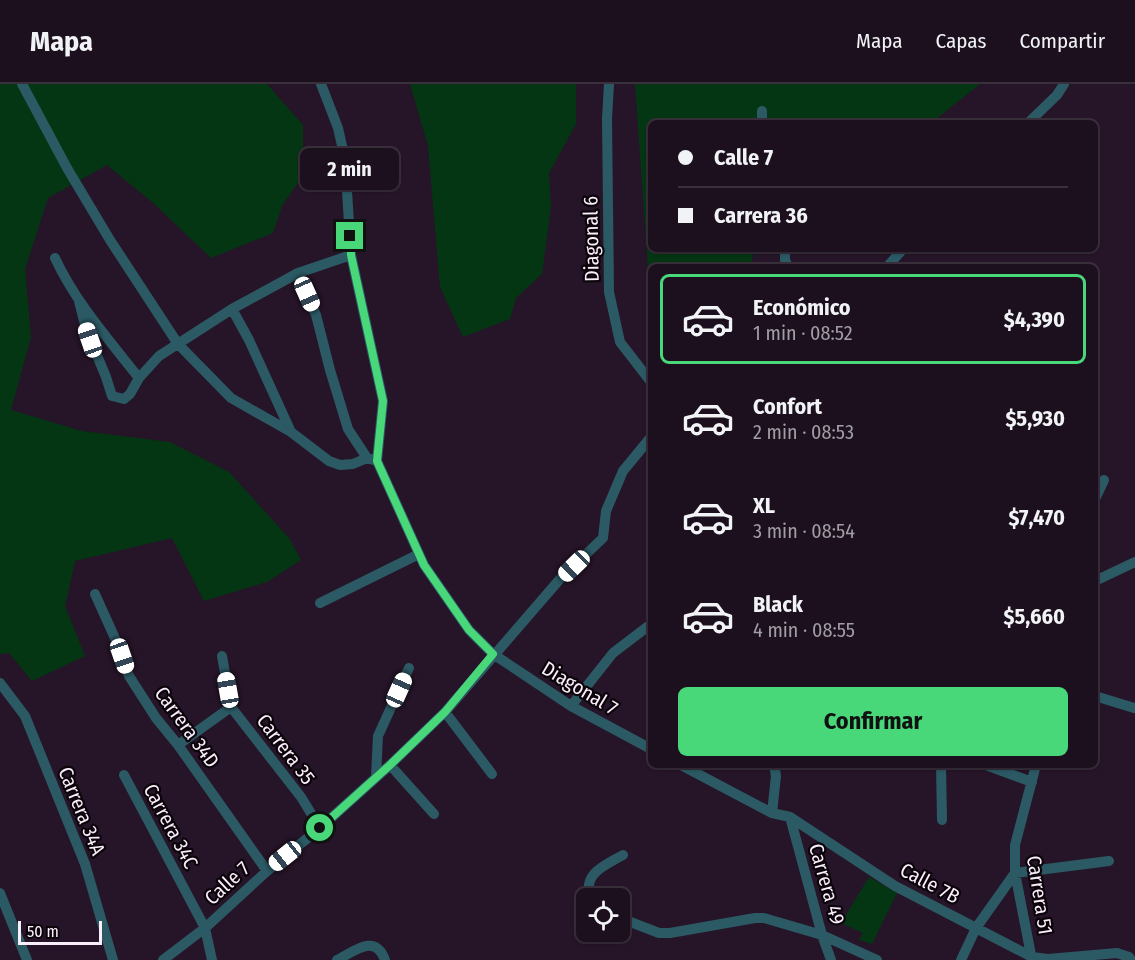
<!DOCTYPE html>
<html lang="es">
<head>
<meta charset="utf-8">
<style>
  body { margin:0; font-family:"Fira Sans Condensed",sans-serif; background:#291e2b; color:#f1f3f6; height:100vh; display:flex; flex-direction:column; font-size:22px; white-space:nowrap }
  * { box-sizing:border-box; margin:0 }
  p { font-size:20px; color:#a09da4 }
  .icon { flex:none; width:33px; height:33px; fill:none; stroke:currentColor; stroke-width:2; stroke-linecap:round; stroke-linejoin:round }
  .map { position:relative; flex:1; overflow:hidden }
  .side { position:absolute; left:648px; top:180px; width:450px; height:504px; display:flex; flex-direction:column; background:#1c101e; border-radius:9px; box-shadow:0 2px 4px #0004,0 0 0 2px #3a303c }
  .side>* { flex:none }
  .top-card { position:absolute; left:648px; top:36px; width:450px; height:132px; border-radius:9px; box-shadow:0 2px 4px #0004,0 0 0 2px #3a303c; display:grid; align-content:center; height:132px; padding:0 30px; background:#1c101e }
  .controls { position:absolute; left:576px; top:804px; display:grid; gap:12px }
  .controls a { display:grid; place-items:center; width:54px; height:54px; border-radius:9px; background:#1c101e; box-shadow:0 2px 4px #0004,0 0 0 2px #3a303c; font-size:30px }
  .scale { position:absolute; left:18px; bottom:15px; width:84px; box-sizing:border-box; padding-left:6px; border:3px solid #fbeefb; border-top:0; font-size:16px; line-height:21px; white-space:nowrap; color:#fbeefb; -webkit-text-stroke:4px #0b050b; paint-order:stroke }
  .end { position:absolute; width:27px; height:27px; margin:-14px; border:8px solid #48d779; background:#111; box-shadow:0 0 0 3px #111 }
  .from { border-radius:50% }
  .bubble { position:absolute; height:42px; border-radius:9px; background:#1c101e; box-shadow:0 2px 4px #0004,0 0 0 2px #3a303c; font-size:20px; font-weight:700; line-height:42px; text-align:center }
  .car { position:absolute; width:18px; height:36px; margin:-18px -9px; border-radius:8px; box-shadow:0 0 4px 2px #0007; background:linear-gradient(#fff 24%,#345 0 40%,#fff 0 76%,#345 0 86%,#fff 0) }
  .top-card b { display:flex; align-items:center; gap:21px; height:57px; font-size:22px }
  .top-card b+b { border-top:2px solid #3a303c }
  .top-card i { width:15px; height:15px; background:#f1f3f6 }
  ul { padding:10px 0 0; list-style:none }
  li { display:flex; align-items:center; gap:18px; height:90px; margin:0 12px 9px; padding:0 18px; border:3px solid transparent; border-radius:9px }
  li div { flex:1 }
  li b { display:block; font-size:22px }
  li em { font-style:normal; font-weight:700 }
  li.active { border-color:#48d779 }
  li>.icon { width:54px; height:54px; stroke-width:1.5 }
  .action { display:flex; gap:12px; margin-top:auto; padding:12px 30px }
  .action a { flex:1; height:69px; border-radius:9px; background:#48d779; color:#111; font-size:24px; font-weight:700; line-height:69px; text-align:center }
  header { display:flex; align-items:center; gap:36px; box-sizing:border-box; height:84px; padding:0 30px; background:#1c101e; border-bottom:2px solid #3a303c }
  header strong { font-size:28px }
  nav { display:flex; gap:33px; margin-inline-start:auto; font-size:21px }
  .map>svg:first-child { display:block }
  .green { fill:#043613 }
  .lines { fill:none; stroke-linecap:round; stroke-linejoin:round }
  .minor { stroke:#2b5a65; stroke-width:10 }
  .route { stroke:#48d779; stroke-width:8 }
  .labels { text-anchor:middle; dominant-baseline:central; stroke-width:4.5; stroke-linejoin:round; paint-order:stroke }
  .street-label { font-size:20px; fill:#fbeefb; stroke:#0b050b }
</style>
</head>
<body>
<header>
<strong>Mapa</strong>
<nav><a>Mapa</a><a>Capas</a><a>Compartir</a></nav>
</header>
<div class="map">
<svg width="1135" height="876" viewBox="0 0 1135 876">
  <rect width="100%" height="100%" fill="#261528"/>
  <path class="green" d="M0,0h267l36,41v50l-21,31 -9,27 -62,25 -58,-55 -46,-38 -59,33 -23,71 6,68 -20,73 71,21 88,11 59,30 60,66 12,22 -34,22 -63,19 -32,-63 -97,23 -10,45 20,50 -53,25 -23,-28 -9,1z
    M410,0h166v40l-27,49 2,34 -9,67 -26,24 -6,21 -47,18 -23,-50 -12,-141z
    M635,0h345l-49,39h-280v126h103l-3,18h-100v43z
    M869,793l28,16 -25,51 -13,-4 4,-7 -22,-10z"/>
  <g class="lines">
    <path class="minor" d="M22,0l45,84 43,72 68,104 53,54 60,34 38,29 11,4 13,-1 14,-6 10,3
      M321,0l17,44 7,31 6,96 32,146 -6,60 47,104 45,65 24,24 78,52 80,43
      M609,0l-2,35 2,173 11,50 31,40
      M762,39v-12
      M1028,39l29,-28 7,-11
      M785,165v11l3,7
      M55,174c21,45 54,82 84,120
      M887,183l16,-18
      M298,189l18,42 14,55 18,59 19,29
      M79,217l7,28 20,48 6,19 12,3 6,-5 9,-16 20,-22 73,-47 66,-36 53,-18
      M232,225l17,31 42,92
      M1095,415l9,-19
      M1095,497l40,-19
      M95,510l19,42 15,40 27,42 22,27 89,126
      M320,519l99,-49
      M222,572l9,51 70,90 19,31
      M0,599l25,33 60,148 28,96
      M1095,612l39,12
      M571,622l42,-53 38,-29
      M445,628l47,62
      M178,661l53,-38
      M390,681l44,49
      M681,681l91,48 18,4 105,69 137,71 16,2 69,-6 12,4 2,3
      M941,681l1,55
      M986,681l46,17
      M124,691l81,153 7,32
      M376,692l2,-40 31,-68
      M772,729l4,-37 -2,-11
      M790,733l32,118 9,25
      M0,809l27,67
      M590,814c-7,-25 14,-32 33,-43
      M620,834l39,15h11l85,-15h9l58,17 55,25
      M163,876l42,-32 62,-57 53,-43 70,-63 55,-53 115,-133 43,-41 3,-27 17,-40 28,-34
      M337,876c18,-9 38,-27 48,0
      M961,876l15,-32 39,-55 94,-12
      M1032,876l-17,-87v-28l21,-80"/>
  </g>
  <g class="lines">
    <path class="route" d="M320,744l70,-63 55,-53 48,-58 -24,-24 -45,-65 -47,-104 6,-60 -32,-146 -1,-19"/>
  </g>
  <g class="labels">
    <g class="street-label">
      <text transform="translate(591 155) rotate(-91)">Diagonal 6</text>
      <text transform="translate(580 604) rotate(31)">Diagonal 7</text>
      <text transform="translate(187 643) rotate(54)">Carrera 34D</text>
      <text transform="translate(286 665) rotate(53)">Carrera 35</text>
      <text transform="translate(82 727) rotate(68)">Carrera 34A</text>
      <text transform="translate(171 742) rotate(62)">Carrera 34C</text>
      <text transform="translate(227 799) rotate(-43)">Calle 7</text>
      <text transform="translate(930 799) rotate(28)">Calle 7B</text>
      <text transform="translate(827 800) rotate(74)">Carrera 49</text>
      <text transform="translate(1040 811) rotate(81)">Carrera 51</text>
    </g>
  </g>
</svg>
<div class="controls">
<a><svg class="icon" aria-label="locate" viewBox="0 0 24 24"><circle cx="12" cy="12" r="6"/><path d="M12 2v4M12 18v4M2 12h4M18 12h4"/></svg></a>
</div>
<div class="scale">50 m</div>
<i class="end from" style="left:320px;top:744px"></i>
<i class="end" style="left:350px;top:152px"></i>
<div class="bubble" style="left:300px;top:64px;width:99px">2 min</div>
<i class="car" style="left:307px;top:210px;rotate:156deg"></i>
<i class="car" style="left:90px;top:256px;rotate:341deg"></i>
<i class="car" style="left:574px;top:482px;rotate:226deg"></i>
<i class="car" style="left:122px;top:572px;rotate:161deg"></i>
<i class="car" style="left:228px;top:606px;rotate:350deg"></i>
<i class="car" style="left:399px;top:606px;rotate:24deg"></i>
<i class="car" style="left:285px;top:772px;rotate:231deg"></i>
<div class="top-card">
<b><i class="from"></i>Calle 7</b>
<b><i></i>Carrera 36</b>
</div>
<section class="side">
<ul>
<li class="active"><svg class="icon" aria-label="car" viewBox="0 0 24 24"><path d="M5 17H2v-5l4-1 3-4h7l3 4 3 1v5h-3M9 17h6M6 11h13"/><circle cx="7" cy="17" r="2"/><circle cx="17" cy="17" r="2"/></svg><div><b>Económico</b><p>1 min · 08:52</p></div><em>$4,390</em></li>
<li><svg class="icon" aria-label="car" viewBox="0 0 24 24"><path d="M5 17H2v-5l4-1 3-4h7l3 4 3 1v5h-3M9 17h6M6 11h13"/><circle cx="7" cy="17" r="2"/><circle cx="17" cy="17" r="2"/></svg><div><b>Confort</b><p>2 min · 08:53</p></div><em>$5,930</em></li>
<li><svg class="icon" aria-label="car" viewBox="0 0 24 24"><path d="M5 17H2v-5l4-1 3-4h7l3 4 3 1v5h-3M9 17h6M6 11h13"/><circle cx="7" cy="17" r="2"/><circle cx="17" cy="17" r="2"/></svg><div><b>XL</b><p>3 min · 08:54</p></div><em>$7,470</em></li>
<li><svg class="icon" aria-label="car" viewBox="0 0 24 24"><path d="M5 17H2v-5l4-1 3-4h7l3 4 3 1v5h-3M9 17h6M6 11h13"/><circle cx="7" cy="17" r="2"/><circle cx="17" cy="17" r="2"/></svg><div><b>Black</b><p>4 min · 08:55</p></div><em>$5,660</em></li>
</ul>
<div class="action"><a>Confirmar</a></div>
</section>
</div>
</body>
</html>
